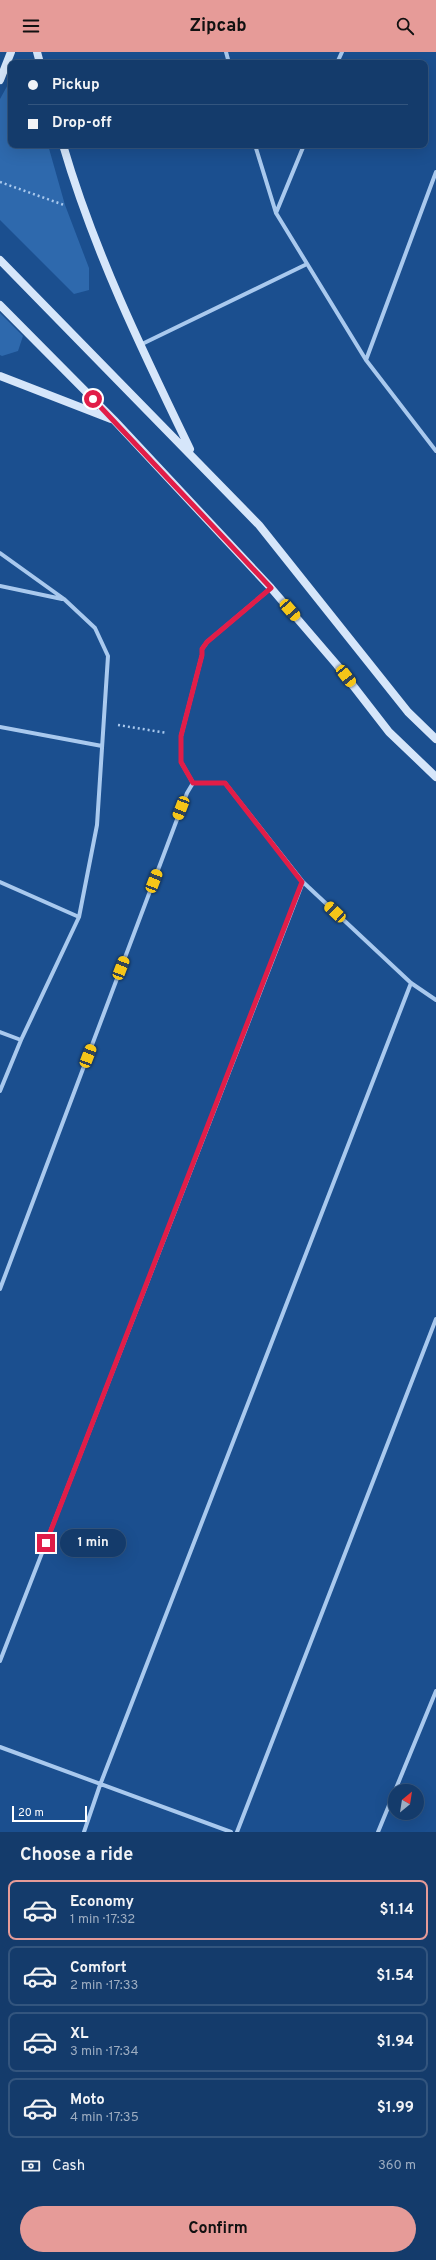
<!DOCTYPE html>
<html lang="en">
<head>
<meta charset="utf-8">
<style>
  body { margin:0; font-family:Overpass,sans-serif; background:#1d4271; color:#f1f3f6; height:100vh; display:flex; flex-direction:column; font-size:15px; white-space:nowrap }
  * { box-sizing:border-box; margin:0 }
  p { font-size:13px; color:#9dadc1 }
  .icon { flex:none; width:22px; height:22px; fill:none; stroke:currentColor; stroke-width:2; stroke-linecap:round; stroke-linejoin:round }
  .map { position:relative; height:1780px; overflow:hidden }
  .side { display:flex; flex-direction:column; background:#143b6b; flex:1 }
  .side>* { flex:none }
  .guide { position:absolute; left:8px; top:8px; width:420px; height:88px; border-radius:8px; box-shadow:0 4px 16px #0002,0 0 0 1px #33557e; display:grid; align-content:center; height:88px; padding:0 20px; background:#143b6b }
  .needle { width:26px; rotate:30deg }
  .controls { position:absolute; left:388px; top:1732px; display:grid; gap:8px }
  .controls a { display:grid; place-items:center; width:36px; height:36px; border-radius:50%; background:#143b6b; box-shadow:0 4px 16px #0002,0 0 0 1px #33557e; font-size:20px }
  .scale { position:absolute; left:12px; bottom:10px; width:75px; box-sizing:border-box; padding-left:4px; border:2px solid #fff; border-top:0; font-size:11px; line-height:14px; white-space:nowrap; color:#fff; -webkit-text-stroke:3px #1b4f8f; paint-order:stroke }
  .end { position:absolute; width:18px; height:18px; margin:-9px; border:5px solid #e11d48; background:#fff; box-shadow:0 0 0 2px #fff }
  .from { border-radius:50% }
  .bubble { position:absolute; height:28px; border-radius:14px; background:#143b6b; box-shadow:0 4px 16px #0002,0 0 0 1px #33557e; font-size:13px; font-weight:700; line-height:28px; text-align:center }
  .car { position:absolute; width:12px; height:24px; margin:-12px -6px; border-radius:5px; box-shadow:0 0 3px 1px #0007; background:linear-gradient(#f5c518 24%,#345 0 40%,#f5c518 0 76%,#345 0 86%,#f5c518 0) }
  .guide b { display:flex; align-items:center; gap:14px; height:38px; font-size:15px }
  .guide b+b { border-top:1px solid #33557e }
  .guide i { width:10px; height:10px; background:#f1f3f6 }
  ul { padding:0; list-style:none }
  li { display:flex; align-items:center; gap:12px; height:60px; margin:0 8px 6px; padding:0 12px; border:2px solid #33557e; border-radius:8px }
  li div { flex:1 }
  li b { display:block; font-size:15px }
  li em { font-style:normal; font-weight:700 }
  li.selected { border-color:#e69b98 }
  li>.icon { width:36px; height:36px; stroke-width:1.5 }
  h2 { padding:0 20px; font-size:18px; line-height:48px }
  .pay { display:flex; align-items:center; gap:10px; height:44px; padding:0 20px; font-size:15px }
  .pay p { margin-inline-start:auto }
  .cta { display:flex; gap:8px; margin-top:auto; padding:8px 20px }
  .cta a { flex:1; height:46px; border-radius:24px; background:#e69b98; color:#111; font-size:16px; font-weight:700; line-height:46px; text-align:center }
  header { display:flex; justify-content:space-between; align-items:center; height:52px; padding:0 20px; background:#e69b98; color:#111; font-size:18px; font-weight:700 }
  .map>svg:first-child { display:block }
  .green { fill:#2e69ad }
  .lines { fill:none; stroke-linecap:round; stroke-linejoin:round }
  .path { stroke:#a9c9ee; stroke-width:2.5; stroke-dasharray:2 3; stroke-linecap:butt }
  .street { stroke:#a9c9ee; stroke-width:4 }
  .secondary { stroke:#d6e6fa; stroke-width:8 }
  .route { stroke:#e11d48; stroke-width:5 }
</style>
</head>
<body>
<header><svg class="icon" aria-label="menu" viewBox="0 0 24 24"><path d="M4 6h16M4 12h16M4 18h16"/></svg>Zipcab<svg class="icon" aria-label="search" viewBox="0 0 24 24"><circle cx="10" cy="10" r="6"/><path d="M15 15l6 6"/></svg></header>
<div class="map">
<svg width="436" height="1780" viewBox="0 0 436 1780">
  <rect width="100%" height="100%" fill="#1b4f8f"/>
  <path class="green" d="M11,27v66h37l17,60 24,63v22l-15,4 -74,-74v-121z
    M0,261l23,23 -5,15 -16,5 -2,-1z"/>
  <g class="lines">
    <path class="path" d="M0,130l64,23
      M118,673l49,8"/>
    <path class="street" d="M226,0l3,11
      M337,11l5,-11
      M255,93l21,68 90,147 70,91
      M276,161l28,-68
      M140,293l167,-81
      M366,308l70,-188
      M0,501l64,46 31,29 13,28 -11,169 -18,92 -58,123 -21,51
      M0,534l62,13
      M0,675l102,19
      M193,731h32l78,99 108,101 25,17
      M193,731l-12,-21v-26l21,-81v-6l5,-7 64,-54
      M0,830l79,35
      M0,980l21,8
      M0,1237l187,-496 6,-10
      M0,1609l303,-779
      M0,1695l231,85
      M84,1780l16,-47 311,-802
      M237,1780l199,-513
      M378,1780l58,-141"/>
    <path class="secondary" d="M37,0l3,11
      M0,28l11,-28
      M63,93c31,106 79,205 127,304
      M0,208l259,265 149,187 28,27
      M0,253l114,115 157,168 66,77 52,67 47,45
      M0,324l111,43"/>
  </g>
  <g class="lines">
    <path class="route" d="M46,1491l256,-661 -77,-99h-32l-12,-21v-26l21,-81v-6l5,-7 64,-54 -178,-189"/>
  </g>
</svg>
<div class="controls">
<a><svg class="needle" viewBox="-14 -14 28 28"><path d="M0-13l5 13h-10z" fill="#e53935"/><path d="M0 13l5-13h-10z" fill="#9dadc1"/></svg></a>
</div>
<div class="scale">20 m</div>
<i class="end from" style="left:93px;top:347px"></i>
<i class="end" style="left:46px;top:1491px"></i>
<div class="bubble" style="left:60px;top:1477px;width:66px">1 min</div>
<i class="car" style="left:290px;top:558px;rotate:139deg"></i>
<i class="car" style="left:346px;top:624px;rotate:142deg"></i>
<i class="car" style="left:181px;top:756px;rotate:201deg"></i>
<i class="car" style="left:154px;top:829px;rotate:21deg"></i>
<i class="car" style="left:335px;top:860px;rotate:313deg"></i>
<i class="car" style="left:121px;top:916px;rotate:21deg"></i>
<i class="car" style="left:88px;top:1004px;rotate:21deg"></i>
<div class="guide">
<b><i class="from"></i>Pickup</b>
<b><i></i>Drop-off</b>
</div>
</div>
<section class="side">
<h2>Choose a ride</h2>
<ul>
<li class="selected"><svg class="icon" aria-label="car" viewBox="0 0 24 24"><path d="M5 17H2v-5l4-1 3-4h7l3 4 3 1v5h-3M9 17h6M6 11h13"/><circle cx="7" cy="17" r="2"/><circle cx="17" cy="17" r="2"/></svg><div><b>Economy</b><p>1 min · 17:32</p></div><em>$1.14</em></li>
<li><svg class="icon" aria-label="car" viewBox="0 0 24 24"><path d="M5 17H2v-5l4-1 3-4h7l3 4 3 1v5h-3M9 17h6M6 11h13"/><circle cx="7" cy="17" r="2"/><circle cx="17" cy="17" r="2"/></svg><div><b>Comfort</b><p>2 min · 17:33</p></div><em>$1.54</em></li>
<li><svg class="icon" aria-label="car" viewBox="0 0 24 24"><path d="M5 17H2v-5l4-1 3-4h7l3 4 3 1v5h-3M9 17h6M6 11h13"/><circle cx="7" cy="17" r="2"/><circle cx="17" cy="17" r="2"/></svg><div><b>XL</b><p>3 min · 17:34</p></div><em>$1.94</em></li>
<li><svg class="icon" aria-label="car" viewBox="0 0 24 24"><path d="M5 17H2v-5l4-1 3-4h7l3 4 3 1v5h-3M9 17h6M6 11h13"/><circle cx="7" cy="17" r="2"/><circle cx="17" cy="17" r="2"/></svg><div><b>Moto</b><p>4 min · 17:35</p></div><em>$1.99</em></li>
</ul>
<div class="pay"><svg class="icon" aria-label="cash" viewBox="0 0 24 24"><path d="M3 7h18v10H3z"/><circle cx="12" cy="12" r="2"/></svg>Cash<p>360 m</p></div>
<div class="cta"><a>Confirm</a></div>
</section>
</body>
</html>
